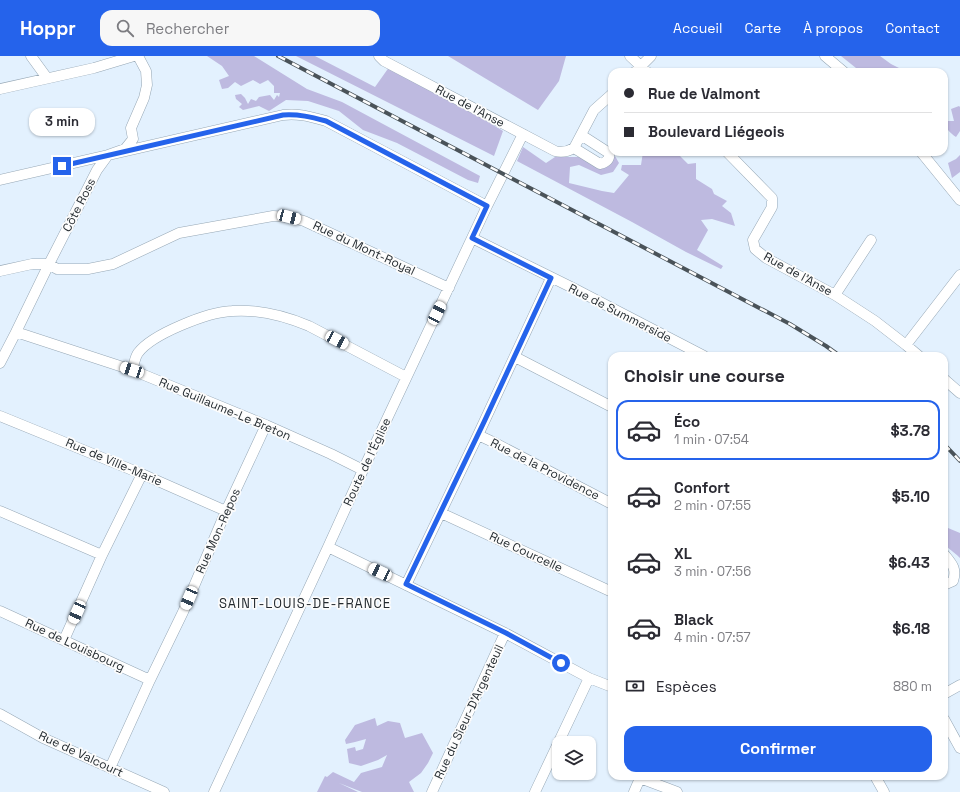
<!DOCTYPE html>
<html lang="fr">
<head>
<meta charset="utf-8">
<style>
  body { margin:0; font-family:"Space Grotesk",sans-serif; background:#f7f7f7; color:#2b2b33; height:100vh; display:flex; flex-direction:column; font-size:15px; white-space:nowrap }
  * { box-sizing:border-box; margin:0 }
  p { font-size:13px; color:#7c7c81 }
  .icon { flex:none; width:22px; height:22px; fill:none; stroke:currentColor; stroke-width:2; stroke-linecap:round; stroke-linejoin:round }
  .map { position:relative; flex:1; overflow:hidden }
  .drawer { position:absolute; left:608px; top:296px; width:340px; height:428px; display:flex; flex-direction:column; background:#fff; border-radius:12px; box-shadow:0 1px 3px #0004 }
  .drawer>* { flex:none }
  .top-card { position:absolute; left:608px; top:12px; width:340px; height:88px; border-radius:12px; box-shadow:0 1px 3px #0004; display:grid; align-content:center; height:88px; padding:0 16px; background:#fff }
  .buttons { position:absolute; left:552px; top:680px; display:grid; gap:8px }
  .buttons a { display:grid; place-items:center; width:44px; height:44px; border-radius:8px; background:#fff; box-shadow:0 1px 3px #0004; font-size:20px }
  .end { position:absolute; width:18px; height:18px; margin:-9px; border:5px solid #2563eb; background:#fff; box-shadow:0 0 0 2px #fff }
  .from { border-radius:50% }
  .bubble { position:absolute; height:28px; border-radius:12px; background:#fff; box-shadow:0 1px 3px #0004; font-size:13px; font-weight:800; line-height:28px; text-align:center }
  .car { position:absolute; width:12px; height:24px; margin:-12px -6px; border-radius:5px; box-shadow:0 0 3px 1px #0007; background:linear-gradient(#fff 24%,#345 0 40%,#fff 0 76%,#345 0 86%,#fff 0) }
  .top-card b { display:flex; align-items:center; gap:14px; height:38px; font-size:15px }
  .top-card b+b { border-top:1px solid #e1e1e2 }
  .top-card i { width:10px; height:10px; background:#2b2b33 }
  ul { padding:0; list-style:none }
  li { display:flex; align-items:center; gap:12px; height:60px; margin:0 8px 6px; padding:0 8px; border:2px solid transparent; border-radius:12px }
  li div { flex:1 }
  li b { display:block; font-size:15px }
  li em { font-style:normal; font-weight:800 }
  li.selected { border-color:#2563eb }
  li>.icon { width:36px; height:36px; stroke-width:1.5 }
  h2 { padding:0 16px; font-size:18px; line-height:48px }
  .pay { display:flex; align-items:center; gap:10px; height:44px; padding:0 16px; font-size:15px }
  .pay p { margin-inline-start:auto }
  .cta { display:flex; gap:8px; margin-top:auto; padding:8px 16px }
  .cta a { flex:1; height:46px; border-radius:12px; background:#2563eb; color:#fff; font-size:16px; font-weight:800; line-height:46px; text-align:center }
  header { display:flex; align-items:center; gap:24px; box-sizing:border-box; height:56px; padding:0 20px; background:#2563eb; color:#fff }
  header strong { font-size:19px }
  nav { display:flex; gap:22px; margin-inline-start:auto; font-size:14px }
  .search { width:280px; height:36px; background:#f7f7f7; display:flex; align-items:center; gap:10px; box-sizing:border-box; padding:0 14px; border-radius:12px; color:#7c7c81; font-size:15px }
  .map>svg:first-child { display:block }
  .green { fill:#bebae0 }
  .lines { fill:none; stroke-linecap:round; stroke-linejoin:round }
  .street-casing { stroke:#96a7b5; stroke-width:11 }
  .street { stroke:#fff; stroke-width:10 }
  .rail-casing { stroke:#4a5359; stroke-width:4 }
  .rail { stroke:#fcfcfc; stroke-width:2.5; stroke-dasharray:8; stroke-linecap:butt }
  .route { stroke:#2563eb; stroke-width:5 }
  .labels { text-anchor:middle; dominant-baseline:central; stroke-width:3.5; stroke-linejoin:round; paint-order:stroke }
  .street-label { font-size:12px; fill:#232a2f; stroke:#fcfcfc }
  .neighbourhood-label { font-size:13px; letter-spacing:1px; fill:#232a2f; stroke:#fcfcfc }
</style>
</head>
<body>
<header>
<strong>Hoppr</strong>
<div class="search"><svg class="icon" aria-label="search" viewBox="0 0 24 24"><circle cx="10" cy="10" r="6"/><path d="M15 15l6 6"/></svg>Rechercher</div>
<nav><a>Accueil</a><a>Carte</a><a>À propos</a><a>Contact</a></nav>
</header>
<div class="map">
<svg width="960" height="736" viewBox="0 0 960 736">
  <rect width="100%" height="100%" fill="#e3f1fe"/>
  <path class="green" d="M207,0h47l53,33 35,13 138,74 -2,7 -10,-3 -71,-37 -34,-13 -24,-19 -31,-10 -22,-1 -17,11 -10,-5 -16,4 -4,-3 3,-3 -6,-5 -1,-4 6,-1 4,4 3,6 3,-5 5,2 3,-4 11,-2 4,5 3,-5 2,2 1,-4h-6v-7l-6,-6 -8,4 -7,-4 -12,6 -6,-4 -7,6 -6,1 -3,-9 10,-4 -7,-10z
    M296,0h19l60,31 17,-24 111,68 -9,25z
    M448,0h118l-7,25 -21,29z
    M841,0h39l11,8 12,6 -2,2h-40z
    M959,50l1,1v24l-4,6c-6,-4 -11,-9 -11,-16h9l-3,-12z
    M523,91l23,16 9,-6h26l29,6 5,-7 4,7 -6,9 -12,3 -22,-10 -9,2 -1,16 33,8 12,2 15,-18 -8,-5 1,-5h19l2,-13h34v1l11,11 8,-1v16l16,10 2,5 13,7 -5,5 9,7 4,13 -23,-7 -11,1 7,10 -11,20 26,16 -2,3 -35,-17 -54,-30 -115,-61z
    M960,99v17l-8,6 -4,-15 8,-4z
    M948,472l12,5v25c-10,-11 -23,-12 -12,-30z
    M375,662l2,8 11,-5 12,2 5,15 17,-5 11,20 -5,10 -7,10 -12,9 5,10h-52l-23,-9 19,9h-41l8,-16 2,1 6,-5 21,10 7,-9 21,-6 5,-12 -9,5 -17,6 -12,-3 -2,-14 8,-2 1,4 7,-2 3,-10 -11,3 -9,2 -1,-4 10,-15z"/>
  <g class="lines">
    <defs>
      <path id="street" d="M31,0l16,22
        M379,0l5,5 171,90c7,2 12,1 19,-3l20,-38 18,-16
        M630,0l17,16
        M825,0l19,16
        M635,16l16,-16
        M0,33l94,-21 40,-12
        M574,92l26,16c7,-2 10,-5 9,-11l-28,-18
        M727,96l45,46v9l-19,33 2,9 11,9 69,37 40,26 31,24 13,11
        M921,96l39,48
        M0,124l283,-65c16,-2 28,2 43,6l161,85
        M472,182l101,50 131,68
        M0,215l32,-7h17l8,5h31l25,-5 66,-31 94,-17 16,1 15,4 145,67
        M835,239l36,-55
        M16,276l116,38 134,55 65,29 32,16
        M906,289l54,-70
        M515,301l97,50
        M0,307l16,-31 33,-68 48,-94 11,-15 17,-6 8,-10 -2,-11 13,-30 3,-13 -1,-14 -8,-15
        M132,314c2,-5 3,-13 6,-17 14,-19 70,-41 94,-42 26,-2 53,5 77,15l97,51
        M944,323l16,14
        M0,360l142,58 84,37
        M478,379l15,7 119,62
        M0,455l102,44
        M441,457l171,79
        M328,491l177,86 84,45 23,9
        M944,498c8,10 13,14 9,27l-9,4
        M406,529l72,-150 73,-157
        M0,555l150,69
        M64,584l38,-85 40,-81
        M944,638l16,-9
        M0,658l43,24 121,54
        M944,663l16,29
        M110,712l40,-88 33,-68 43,-101 40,-86
        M875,720l9,16
        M640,722l37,14
        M214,736l114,-245 35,-77 124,-264 36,-72
        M432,736l73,-159
        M535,736l54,-114
        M634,736l7,-16"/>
    </defs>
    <use href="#street" class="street-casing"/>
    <use href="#street" class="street"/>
    <defs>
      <path id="rail" d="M278,0l512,268 36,22 14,10
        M944,388l16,17"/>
    </defs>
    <use href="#rail" class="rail-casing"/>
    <use href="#rail" class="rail"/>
  </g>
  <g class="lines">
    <path class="route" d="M62,110l221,-51c16,-1 28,2 43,6l161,85 -15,32 79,40 -67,144 -78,162 100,49 55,30"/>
  </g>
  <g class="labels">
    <g class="street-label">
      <text transform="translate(470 50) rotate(28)">Rue de l'Anse</text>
      <text transform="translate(79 149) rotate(-63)">Côte Ross</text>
      <text transform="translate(364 192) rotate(25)">Rue du Mont-Royal</text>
      <text transform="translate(798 218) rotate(29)">Rue de l'Anse</text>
      <text transform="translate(620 257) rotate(27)">Rue de Summerside</text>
      <text transform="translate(225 353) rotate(23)">Rue Guillaume-Le Breton</text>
      <text transform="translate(114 406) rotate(23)">Rue de Ville-Marie</text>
      <text transform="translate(367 406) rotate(-65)">Route de l'Église</text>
      <text transform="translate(545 413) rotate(27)">Rue de la Providence</text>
      <text transform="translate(218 475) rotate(-66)">Rue Mon-Repos</text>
      <text transform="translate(526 496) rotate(25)">Rue Courcelle</text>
      <text transform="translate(75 589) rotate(25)">Rue de Louisbourg</text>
      <text transform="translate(469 656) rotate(-65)">Rue du Sieur-D'Argenteuil</text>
      <text transform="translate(81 698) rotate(25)">Rue de Valcourt</text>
    </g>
    <g class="neighbourhood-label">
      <text x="305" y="547">SAINT-LOUIS-DE-FRANCE</text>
    </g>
  </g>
</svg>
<div class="buttons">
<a><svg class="icon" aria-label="layers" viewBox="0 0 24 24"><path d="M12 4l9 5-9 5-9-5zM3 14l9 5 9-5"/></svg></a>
</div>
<i class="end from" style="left:561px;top:607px"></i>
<i class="end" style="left:62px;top:110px"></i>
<div class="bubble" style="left:29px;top:52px;width:66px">3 min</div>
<i class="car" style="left:289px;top:161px;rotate:105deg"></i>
<i class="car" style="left:437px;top:257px;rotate:26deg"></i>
<i class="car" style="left:337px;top:284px;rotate:118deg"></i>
<i class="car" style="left:132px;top:314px;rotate:288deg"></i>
<i class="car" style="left:380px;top:516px;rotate:295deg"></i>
<i class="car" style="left:189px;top:542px;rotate:203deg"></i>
<i class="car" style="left:77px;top:556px;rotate:204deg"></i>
<div class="top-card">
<b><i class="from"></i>Rue de Valmont</b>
<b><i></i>Boulevard Liégeois</b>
</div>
<section class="drawer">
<h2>Choisir une course</h2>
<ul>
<li class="selected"><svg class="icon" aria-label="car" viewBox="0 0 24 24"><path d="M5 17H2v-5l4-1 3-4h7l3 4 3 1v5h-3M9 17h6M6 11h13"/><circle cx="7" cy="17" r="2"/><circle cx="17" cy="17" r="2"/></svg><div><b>Éco</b><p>1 min · 07:54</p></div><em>$3.78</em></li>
<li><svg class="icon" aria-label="car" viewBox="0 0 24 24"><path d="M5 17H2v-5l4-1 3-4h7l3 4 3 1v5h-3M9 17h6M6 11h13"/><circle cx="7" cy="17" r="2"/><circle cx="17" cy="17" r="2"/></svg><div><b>Confort</b><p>2 min · 07:55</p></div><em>$5.10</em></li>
<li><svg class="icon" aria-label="car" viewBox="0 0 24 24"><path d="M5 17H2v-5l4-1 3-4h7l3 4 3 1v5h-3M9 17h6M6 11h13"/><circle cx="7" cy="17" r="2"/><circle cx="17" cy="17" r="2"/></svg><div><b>XL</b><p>3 min · 07:56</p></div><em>$6.43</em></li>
<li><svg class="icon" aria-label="car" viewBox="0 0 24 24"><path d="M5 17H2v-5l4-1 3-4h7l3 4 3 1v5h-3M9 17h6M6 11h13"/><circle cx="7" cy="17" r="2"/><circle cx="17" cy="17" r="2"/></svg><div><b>Black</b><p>4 min · 07:57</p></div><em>$6.18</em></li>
</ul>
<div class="pay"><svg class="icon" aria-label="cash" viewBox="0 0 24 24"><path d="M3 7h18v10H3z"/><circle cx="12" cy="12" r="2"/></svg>Espèces<p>880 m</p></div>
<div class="cta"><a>Confirmer</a></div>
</section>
</div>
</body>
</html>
